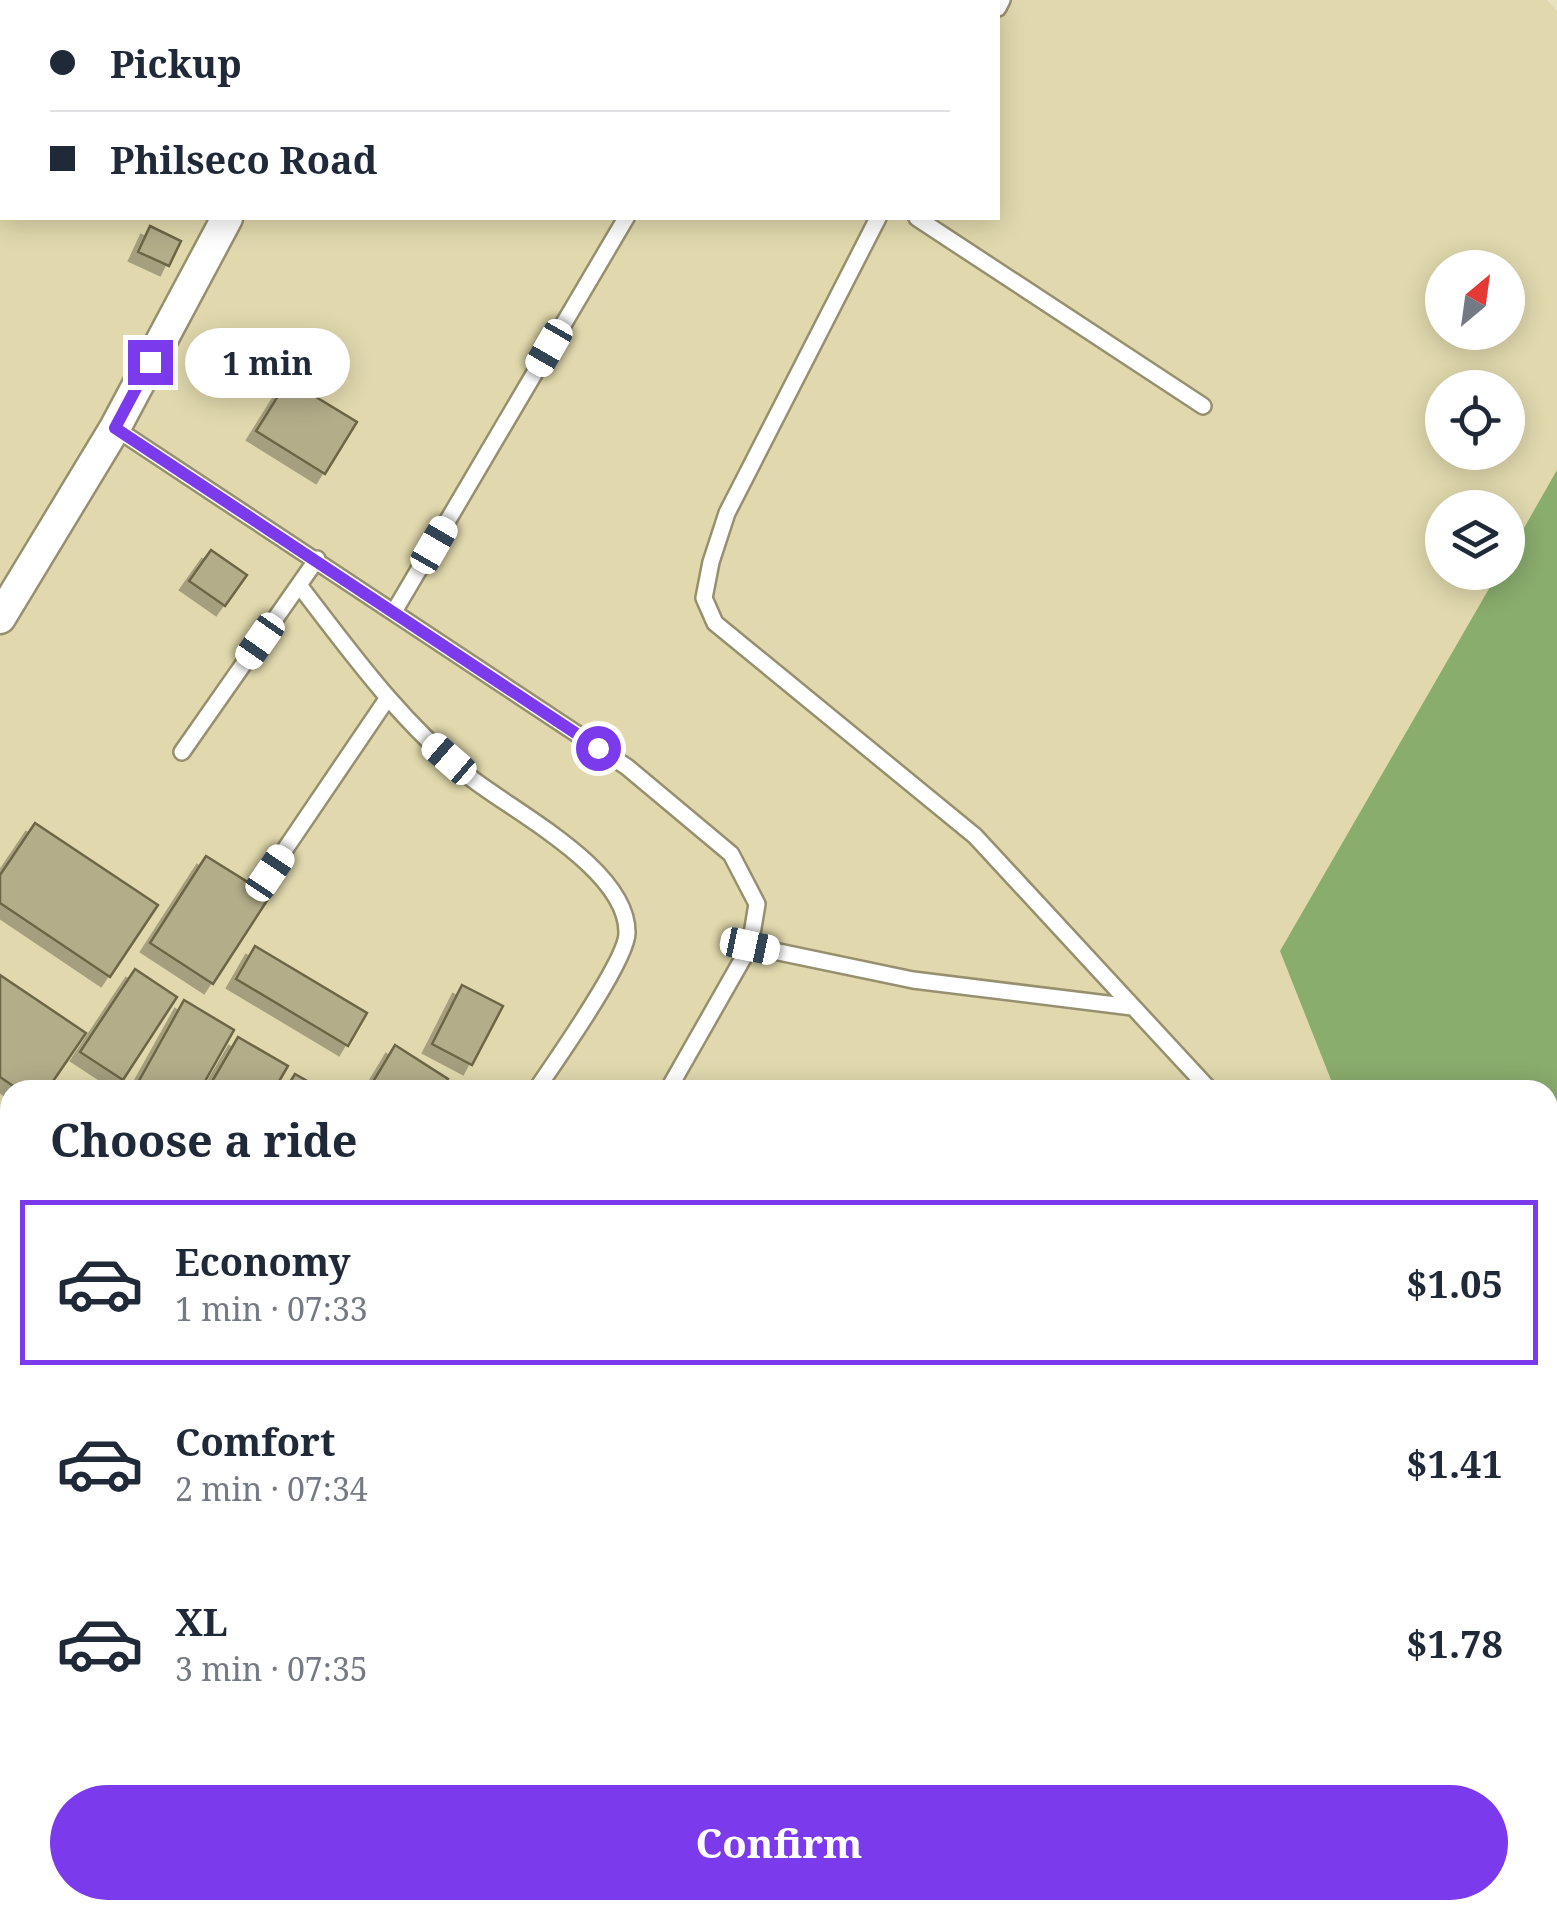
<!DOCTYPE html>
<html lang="en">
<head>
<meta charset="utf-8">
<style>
  body { margin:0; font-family:"Noto Serif",serif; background:#f2f2f3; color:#1f2937; height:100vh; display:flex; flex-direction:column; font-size:38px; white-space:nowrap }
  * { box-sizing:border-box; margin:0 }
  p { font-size:32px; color:#747a83 }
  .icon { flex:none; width:55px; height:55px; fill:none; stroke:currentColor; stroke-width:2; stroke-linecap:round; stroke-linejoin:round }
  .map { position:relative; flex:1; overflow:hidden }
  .side { position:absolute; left:0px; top:1080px; width:1558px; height:840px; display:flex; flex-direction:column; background:#fff; border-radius:30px 30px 0 0; box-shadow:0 5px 25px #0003 }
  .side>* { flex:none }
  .top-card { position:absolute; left:0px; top:0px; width:1000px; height:220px; box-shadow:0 5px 25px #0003; display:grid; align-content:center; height:220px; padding:0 50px; background:#fff }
  .needle { width:65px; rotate:29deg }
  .buttons { position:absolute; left:1425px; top:250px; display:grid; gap:20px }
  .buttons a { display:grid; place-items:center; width:100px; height:100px; border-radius:50%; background:#fff; box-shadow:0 5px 25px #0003; font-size:50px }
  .end { position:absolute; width:45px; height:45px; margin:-22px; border:12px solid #7c3aed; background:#fff; box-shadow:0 0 0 5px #fff }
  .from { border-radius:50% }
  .bubble { position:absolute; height:70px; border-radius:35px; background:#fff; box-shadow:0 5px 25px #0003; font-size:32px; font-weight:700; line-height:70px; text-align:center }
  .car { position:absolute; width:30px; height:60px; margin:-30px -15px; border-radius:12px; box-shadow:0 0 8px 2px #0007; background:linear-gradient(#fff 24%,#345 0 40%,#fff 0 76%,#345 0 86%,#fff 0) }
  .top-card b { display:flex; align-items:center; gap:35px; height:95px; font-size:38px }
  .top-card b+b { border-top:2px solid #e0e1e3 }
  .top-card i { width:25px; height:25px; background:#1f2937 }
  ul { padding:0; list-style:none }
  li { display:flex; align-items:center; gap:30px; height:165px; margin:0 20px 15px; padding:0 30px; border:5px solid transparent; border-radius:0px }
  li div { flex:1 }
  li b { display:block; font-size:38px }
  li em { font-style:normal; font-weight:700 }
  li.on { border-color:#7c3aed }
  li>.icon { width:90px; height:90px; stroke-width:1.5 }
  h2 { padding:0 50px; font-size:45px; line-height:120px }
  .primary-button { display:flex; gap:20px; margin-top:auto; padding:20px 50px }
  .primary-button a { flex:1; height:115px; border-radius:60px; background:#7c3aed; color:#fff; font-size:40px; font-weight:700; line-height:115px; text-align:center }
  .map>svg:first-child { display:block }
  .built { fill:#e1d9ad; fill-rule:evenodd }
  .forest { fill:#89ad6d }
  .building { fill:#b3ad8a; stroke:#6c6646; stroke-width:2.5; filter:url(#shadow) }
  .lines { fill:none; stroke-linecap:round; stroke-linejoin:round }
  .service-casing { stroke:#97906f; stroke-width:20 }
  .minor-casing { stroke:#97906f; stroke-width:35 }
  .service { stroke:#fff; stroke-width:15 }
  .minor { stroke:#fff; stroke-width:30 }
  .route { stroke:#7c3aed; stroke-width:12 }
</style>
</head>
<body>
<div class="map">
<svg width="1557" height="1920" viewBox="0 0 1557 1920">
  <defs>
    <filter id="shadow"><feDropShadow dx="-9" dy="9" stdDeviation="0" flood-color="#0004"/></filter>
  </defs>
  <rect width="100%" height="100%" fill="#e9e2be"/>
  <path class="built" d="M0,0h1547l10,11v1811l-9,12v-744h-1538v820h1474l-8,10h-1476zM2,2h996v216h-996zM1442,268h66v64h-66zM1442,388h66v64h-66zM1442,508h66v64h-66z"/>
  <path class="forest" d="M1557,470v1173l-9,-24v-529h-213l-55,-139 218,-378 10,-1v-16z
    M1557,1822v98h-81l8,-10h64v-76z"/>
  <path class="building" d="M150,226l31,15 -12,25 -31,-14z
    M288,380l69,42 -32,52 -69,-43z
    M211,550l36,25 -22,31 -36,-25z
    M35,823l123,82 -48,72 -110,-74v-28z
    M206,856l64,40 -57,88 -63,-41z
    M255,946l112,67 -19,33 -112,-67z
    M135,969l42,28 -54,83 -43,-28z
    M0,975l86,58 -39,57h-28l-19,-13z
    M462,985l41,21 -31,59 -40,-21z
    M184,1000l50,30 -34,60h-62l-2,-4z
    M238,1037l50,29 -14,24h-67z
    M395,1045l53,34 -7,11h-73z
    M295,1074l28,16h-38z
    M10,1157v73l-10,-7v-52z
    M10,1279v60l-10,-7v-39z
    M1557,1310v47l-9,3v-47z
    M0,1826l10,6v39l-10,17z
    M755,1910h57l-6,10h-47l-8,-4z"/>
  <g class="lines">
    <defs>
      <path id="service" d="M751,2l1,-2
        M998,8l4,-8
        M878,218l-151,295 -16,49 -7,36 11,25 260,213 235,254
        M917,218l286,188
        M115,428l512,339 104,87 26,50 -7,42 -82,144
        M299,585c53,69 103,139 172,193 45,35 157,92 156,155 0,27 -72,129 -91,157
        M395,610l231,-392
        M182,752l135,-193
        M269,873l118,-174
        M750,946l163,34 219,27
        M0,1557l10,5
        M201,1920l5,-10
        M934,1920l6,-10
        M1416,1920l10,-10"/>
      <path id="minor" d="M343,2l2,-2
        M0,618l115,-190 112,-210"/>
    </defs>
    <use href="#service" class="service-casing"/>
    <use href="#minor" class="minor-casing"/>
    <use href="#service" class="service"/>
    <use href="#minor" class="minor"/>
  </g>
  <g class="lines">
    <path class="route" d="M150,362l-35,66 483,320"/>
  </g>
</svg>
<div class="buttons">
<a><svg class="needle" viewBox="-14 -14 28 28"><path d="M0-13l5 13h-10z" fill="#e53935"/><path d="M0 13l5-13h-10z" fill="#747a83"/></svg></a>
<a><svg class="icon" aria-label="locate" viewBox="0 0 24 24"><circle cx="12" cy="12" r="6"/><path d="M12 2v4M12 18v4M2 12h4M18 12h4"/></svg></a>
<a><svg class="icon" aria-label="layers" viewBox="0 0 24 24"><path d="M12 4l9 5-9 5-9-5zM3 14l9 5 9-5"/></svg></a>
</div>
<i class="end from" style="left:598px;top:748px"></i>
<i class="end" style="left:150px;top:362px"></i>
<div class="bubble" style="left:185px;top:328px;width:165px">1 min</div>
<i class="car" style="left:549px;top:348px;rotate:210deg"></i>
<i class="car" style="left:434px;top:545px;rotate:30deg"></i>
<i class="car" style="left:260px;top:641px;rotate:215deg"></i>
<i class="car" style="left:449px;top:759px;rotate:311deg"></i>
<i class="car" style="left:270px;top:873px;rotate:34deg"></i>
<i class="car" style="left:750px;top:946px;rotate:102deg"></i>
<div class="top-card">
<b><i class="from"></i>Pickup</b>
<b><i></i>Philseco Road</b>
</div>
<section class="side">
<h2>Choose a ride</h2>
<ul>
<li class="on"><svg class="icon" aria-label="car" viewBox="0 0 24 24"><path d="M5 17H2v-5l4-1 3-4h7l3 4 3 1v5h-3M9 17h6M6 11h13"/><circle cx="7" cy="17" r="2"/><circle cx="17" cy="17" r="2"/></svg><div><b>Economy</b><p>1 min · 07:33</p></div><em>$1.05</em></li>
<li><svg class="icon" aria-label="car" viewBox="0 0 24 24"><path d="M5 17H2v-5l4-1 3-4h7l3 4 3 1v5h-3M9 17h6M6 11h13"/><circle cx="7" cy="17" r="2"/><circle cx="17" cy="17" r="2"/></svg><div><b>Comfort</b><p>2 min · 07:34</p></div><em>$1.41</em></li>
<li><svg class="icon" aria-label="car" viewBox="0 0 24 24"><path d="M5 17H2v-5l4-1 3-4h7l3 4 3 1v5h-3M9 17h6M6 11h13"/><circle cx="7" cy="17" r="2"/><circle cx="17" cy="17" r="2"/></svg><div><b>XL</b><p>3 min · 07:35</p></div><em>$1.78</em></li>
</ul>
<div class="primary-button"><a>Confirm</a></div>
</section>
</div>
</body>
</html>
